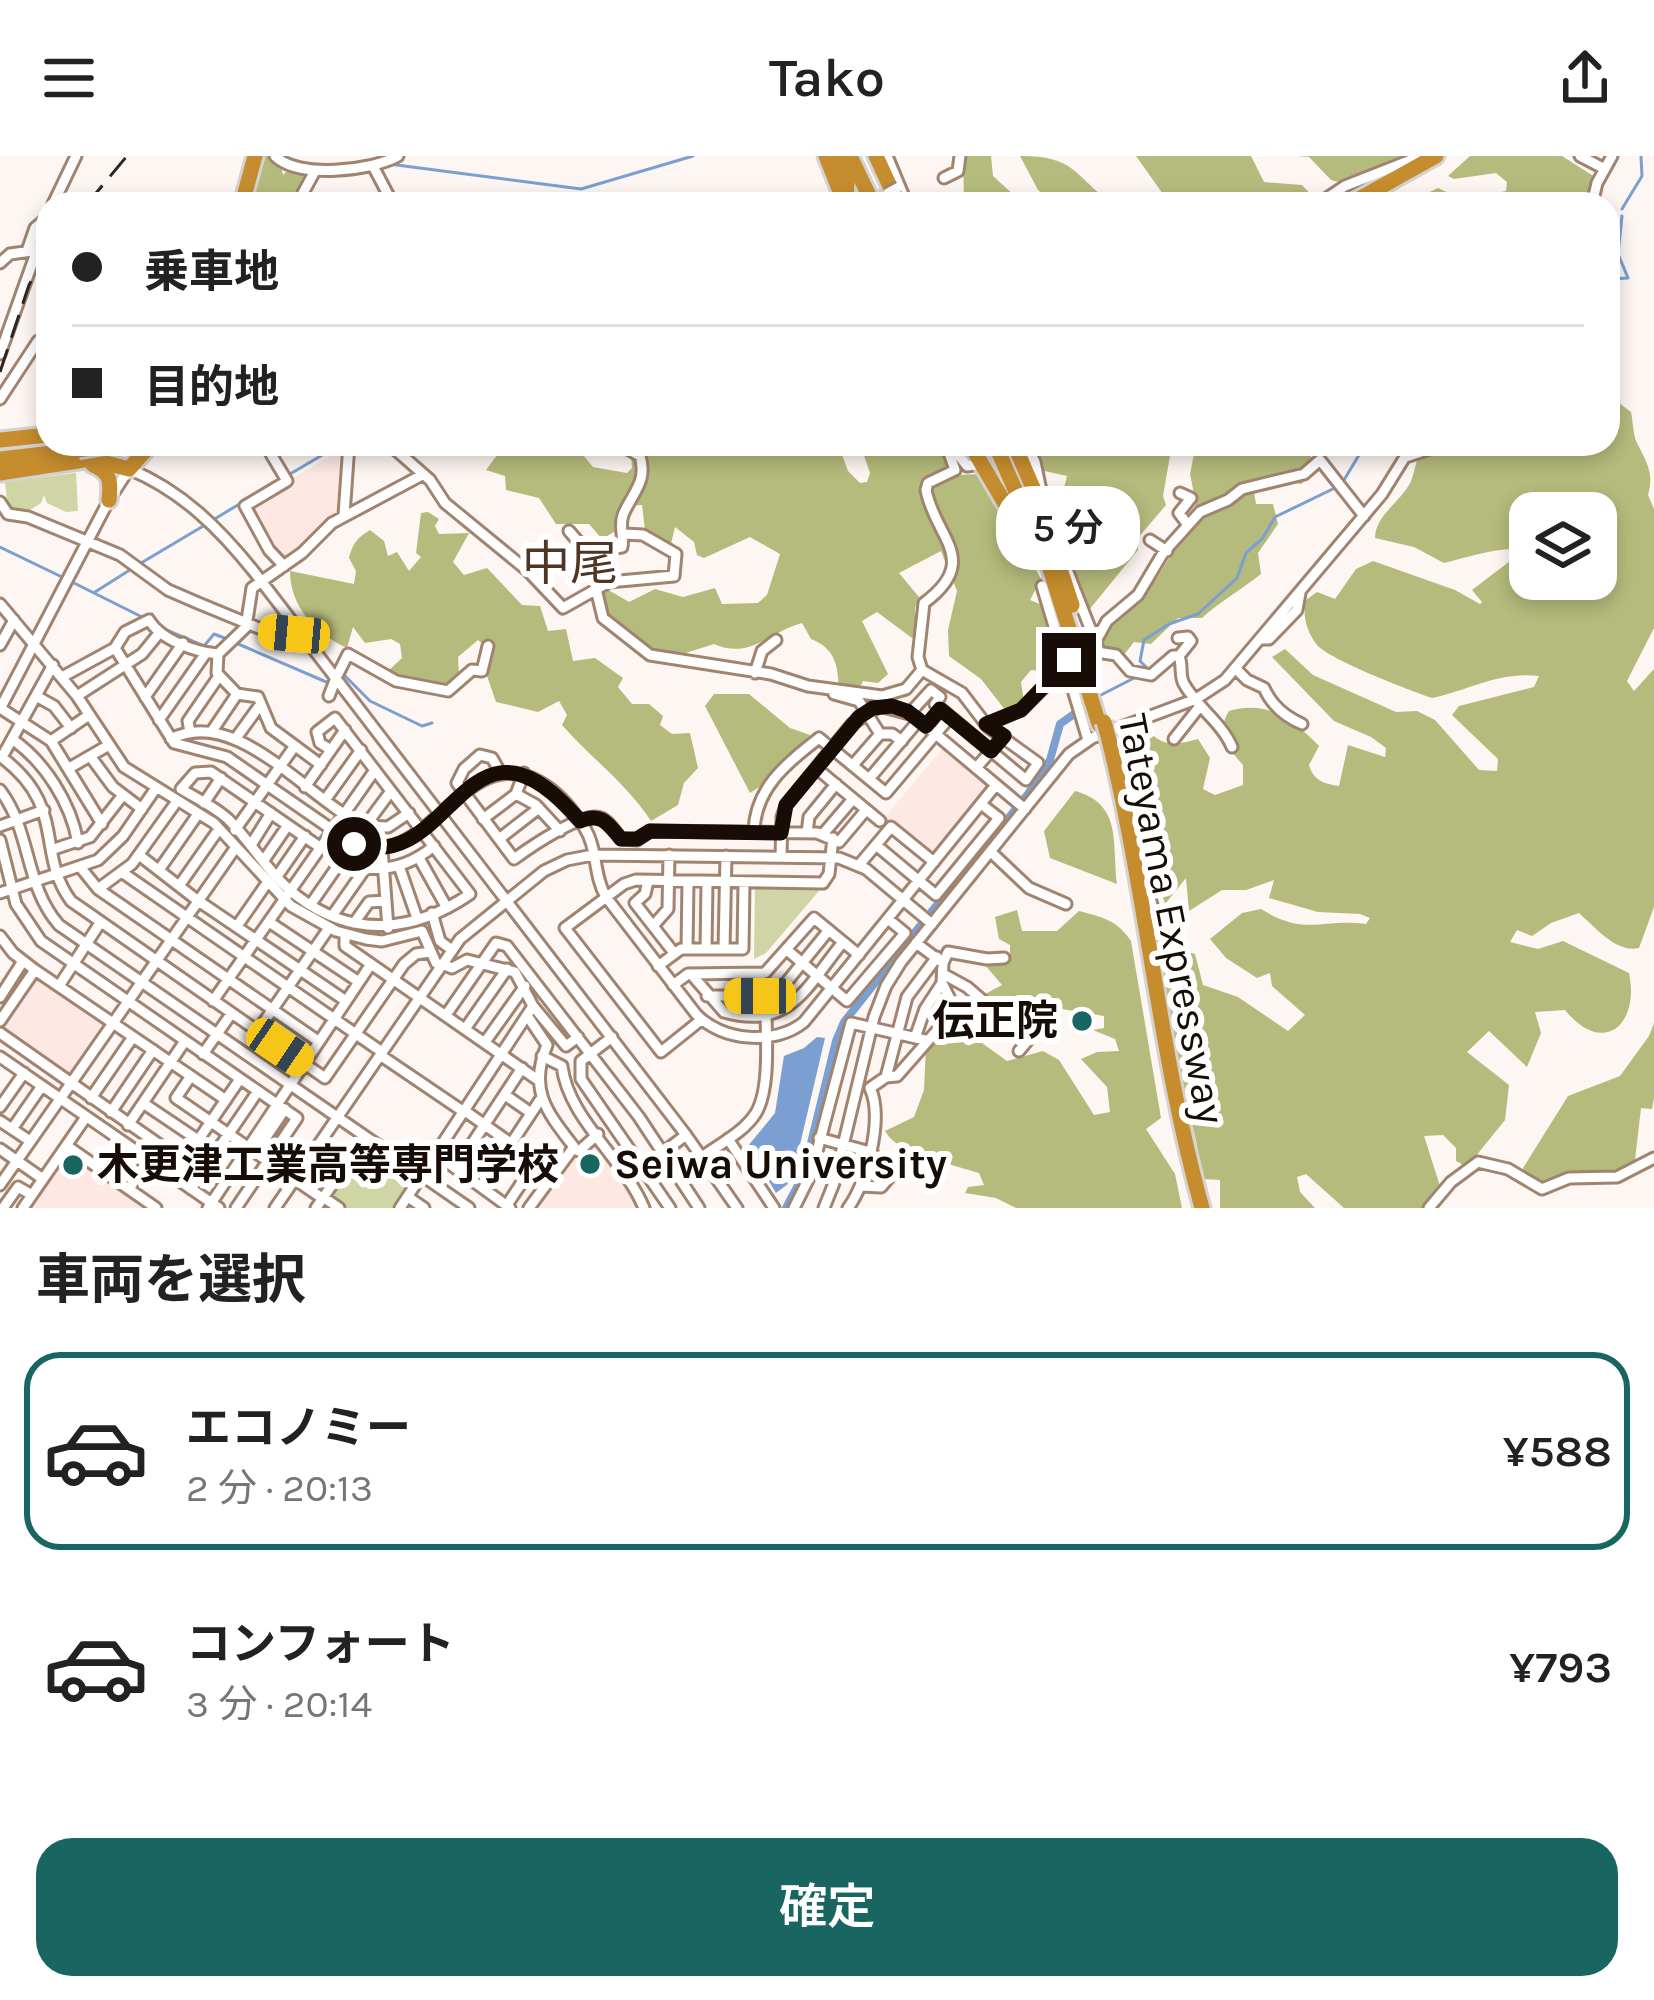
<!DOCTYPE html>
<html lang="ja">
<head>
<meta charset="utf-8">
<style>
  body { margin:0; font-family:Karla,"Noto Sans JP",sans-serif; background:#f2f2f2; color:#222; height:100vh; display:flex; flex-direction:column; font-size:45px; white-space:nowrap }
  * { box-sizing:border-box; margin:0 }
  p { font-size:39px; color:#767676 }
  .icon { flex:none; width:66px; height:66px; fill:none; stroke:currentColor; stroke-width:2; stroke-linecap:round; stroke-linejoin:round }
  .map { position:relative; height:1052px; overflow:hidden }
  .details { display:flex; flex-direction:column; background:#fff; flex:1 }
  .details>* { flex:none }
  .banner { position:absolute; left:36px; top:36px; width:1584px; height:264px; border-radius:36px; box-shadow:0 6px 18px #0003; display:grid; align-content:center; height:264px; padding:0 36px; background:#fff }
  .buttons { position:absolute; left:1509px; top:336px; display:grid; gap:24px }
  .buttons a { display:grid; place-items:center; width:108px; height:108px; border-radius:24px; background:#fff; box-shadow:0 6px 18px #0003; font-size:60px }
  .end { position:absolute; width:54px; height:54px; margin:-27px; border:15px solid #180d06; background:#fff; box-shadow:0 0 0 6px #fff }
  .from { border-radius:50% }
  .bubble { position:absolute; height:84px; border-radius:36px; background:#fff; box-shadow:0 6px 18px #0003; font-size:39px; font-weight:600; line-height:84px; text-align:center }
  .car { position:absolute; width:36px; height:72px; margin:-36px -18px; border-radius:15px; box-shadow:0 0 9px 3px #0007; background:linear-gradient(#f5c518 24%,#345 0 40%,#f5c518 0 76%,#345 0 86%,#f5c518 0) }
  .banner b { display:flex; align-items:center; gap:42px; height:114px; font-size:45px }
  .banner b+b { border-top:3px solid #e0e0e0 }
  .banner i { width:30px; height:30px; background:#222 }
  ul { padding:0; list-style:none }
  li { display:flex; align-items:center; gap:36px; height:198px; margin:0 24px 18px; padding:0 12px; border:6px solid transparent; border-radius:36px }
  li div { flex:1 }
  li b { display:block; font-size:45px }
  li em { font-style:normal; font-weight:600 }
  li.active { border-color:#186561 }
  li>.icon { width:108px; height:108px; stroke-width:1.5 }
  h2 { padding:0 36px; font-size:54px; line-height:144px }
  .action { display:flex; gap:24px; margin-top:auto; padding:24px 36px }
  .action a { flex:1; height:138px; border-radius:36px; background:#186561; color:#fff; font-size:48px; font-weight:600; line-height:138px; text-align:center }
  header { display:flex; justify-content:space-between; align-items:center; height:156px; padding:0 36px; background:#fff; font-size:54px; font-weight:600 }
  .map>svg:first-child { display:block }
  .education { fill:#fde8e3 }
  .green { fill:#d0d5a5 }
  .forest { fill:#b5bb7c }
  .water { fill:#7a9fd0 }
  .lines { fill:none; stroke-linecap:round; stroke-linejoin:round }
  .stream { stroke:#7a9fd0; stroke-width:3 }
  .river { stroke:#7a9fd0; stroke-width:8 }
  .minor-tunnel { stroke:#dbd3cf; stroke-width:9; stroke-dasharray:9 4.5; stroke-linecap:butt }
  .highway-tunnel { stroke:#dbd3cf; stroke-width:15; stroke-dasharray:15 8; stroke-linecap:butt }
  .minor-casing { stroke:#a18470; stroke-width:15 }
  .highway-casing { stroke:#d5d3d2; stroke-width:21 }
  .minor { stroke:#fff; stroke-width:9 }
  .highway { stroke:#c68d2e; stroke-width:15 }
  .rail { stroke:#2f251e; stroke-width:3; stroke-dasharray:24 12; stroke-linecap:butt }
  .minor-bridge-casing { stroke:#a18470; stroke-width:15; stroke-linecap:butt }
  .highway-bridge-casing { stroke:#d5d3d2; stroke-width:21; stroke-linecap:butt }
  .minor-bridge { stroke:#fff; stroke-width:9 }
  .highway-bridge { stroke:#c68d2e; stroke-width:15 }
  .route { stroke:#180d06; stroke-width:15 }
  .poi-dot { fill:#186561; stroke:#fff; stroke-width:4.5 }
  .labels { text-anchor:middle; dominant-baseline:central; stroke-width:12; stroke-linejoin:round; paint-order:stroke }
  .street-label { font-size:42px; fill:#180d06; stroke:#fff }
  .poi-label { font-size:42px; font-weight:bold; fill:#180d06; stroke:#fff; text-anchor:start }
  .quarter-label { font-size:48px; fill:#4e3524; stroke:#fff }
</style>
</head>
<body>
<header><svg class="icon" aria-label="menu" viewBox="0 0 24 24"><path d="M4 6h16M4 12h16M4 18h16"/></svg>Tako<svg class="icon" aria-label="share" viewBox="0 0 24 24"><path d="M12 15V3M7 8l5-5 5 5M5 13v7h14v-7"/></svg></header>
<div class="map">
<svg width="1654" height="1052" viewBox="0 0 1654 1052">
  <rect width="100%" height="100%" fill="#fdf6f2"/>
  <path class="education" d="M347,290l-5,67 -58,48 -17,-19 -21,-35z
    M944,591l47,38 -58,72 -48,-40z
    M35,817l72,50 -38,55 -69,-47v-7z
    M598,982l43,70h-107l39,-53z
    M67,993l86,59h-129z"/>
  <path class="green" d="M76,317l2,38 -12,1 -19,-9 -3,-8 -3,8 -17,11 -16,-6 -3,-26z
    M755,728l69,1 -58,68 -12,6z
    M365,983l56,37 -22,32h-58l-16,-11z"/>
  <path class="forest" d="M257,0h12l12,11 2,8 6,-6 17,2 3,12c-18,27 -34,21 -64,21z
    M963,0h28l2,20 23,21 -3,7h-49z
    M1020,0c55,0 53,18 92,48h-59l-15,-14z
    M1136,0h115l13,26 38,3 12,13 -6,6h-138z
    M1297,0h119l-59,31 -26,-7 -22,-23z
    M1470,0h92l33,21 -8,27h-197l9,-8 10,6 29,-14 25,12 43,-9 1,-9 -11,-9 -42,6 -6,-3z
    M1615,244l16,12c2,10 2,24 7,33 9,18 16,28 10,50l6,14v119l-27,53 7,10 20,-22v238l-15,41c-23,5 -43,-20 -60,-35l-28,10 -19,13 -15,-6 -7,12 28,7 25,-8 66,32c11,52 -26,84 -64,37l-30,2 6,21 -14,34 -38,-36 -22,21 42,33 -4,35 -38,47 -11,-6v-13l-13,-13 -19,1 16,50 -14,22h-82l-38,-34 -9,3 3,15 15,16h-95v-28l-17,-1c-6,-16 -4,-31 -9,-47 -17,-62 -28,-125 -37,-190l38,12 8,31 35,12 50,34 17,-16 -33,-29 -2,-13 -13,5 -31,-20 -16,-19 32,-26 19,-4c45,28 59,9 105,15l4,-6 -10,-4 -42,-2 -49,-14 5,-18 -28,10h-24l-33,21 -3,-33 -21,26 -27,-93 4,-11 -11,-19 -10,-49 23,-7c15,22 30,21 54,14l12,19 -7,31 12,6 28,-10v-20c-15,-17 -28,-32 -14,-54 39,-11 64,8 90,35l-10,19c4,15 15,19 30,21l9,-41 37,12 1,-9 -15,-11 -37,-16 -62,-64 13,-8 28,26 83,37 21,-1 18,9 44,50 18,1 1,-12 -46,-44 7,-9 75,-19 5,-11c-39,-5 -70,14 -107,22 -23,-8 -102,-38 -115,-53 -10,-13 -15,-29 -11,-45l11,-8 18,7 21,-30 17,-8 82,29 25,14 2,-2 -10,-12 38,-29 20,8v10l41,1 14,11 9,-2 -13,-10h15v-66h-66v37c-28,-4 -58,6 -86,13l-30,-16 -39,-9c0,-23 27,-37 36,-57 5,-13 5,-24 13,-37h24l24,12 16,-12h120v-40z
    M540,288h34l19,23 34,6 5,-5 -1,-16 -9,-8h216l10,27 12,12 7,-1 3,-9 -10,-29h87l10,31 22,-1 25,31 -2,13 20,25 19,36 -11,21 24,10 18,43 -29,18 -12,-1 -10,12 3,20 -18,9 -25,-32 -32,-23 -1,-26 9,-39 -16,-40 -42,22 20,24 -4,11 1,27 -4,3 -35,-26 -15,9 26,53 -10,9 -15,-2 -7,14 -17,-3c-1,-24 -2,-43 -28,-53l-9,-16c-33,9 -52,37 -88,21l-38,12 -38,-11 -41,-41 8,-16 24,14 26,-13 28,8 32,-9 7,16 36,-1 9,-8 13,-41 -30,-17 -46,21 -7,-3 -3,-13 -19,-15 -5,21 -25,-18 -3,-25 -16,1 -2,20 -22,13 -13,-15h-33l-17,-26 -33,-8 -1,-14 -19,-6 17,-23 36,7z
    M1031,288h141l-9,52 3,9 -29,34 1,11 -49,60 -9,-7 -25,-80 12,-47 -27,-6z
    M1196,288h104l12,14 1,16 -12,10 -30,-5 -17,13 2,12h17l5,20 -20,29 3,21c-20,16 -39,26 -59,44h-24l-27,26 -17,-2 -11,14 -24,-2c1,-34 24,-37 44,-58 22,-25 39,-62 53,-92l-6,-30z
    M428,356l11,7 -4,7 4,8 30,-1 -16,29 11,13 23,-7 35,37 18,1 8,25 18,-2 7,32 22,-3 28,20 -5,9 14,17h17l14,12 -3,9 12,9 18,-1 8,35 -14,15 -6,22 -27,16c-25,-38 -59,-62 -89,-96l5,-10 -8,-14 -21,11 -42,-10 -10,-29 6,-21 -14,-12 -20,17 1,17 -13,11 -38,-5 -21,-8 15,-14 -2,-14 -9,-5 -26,4 -12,-16 -6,21c-31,-14 -57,-41 -57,-77l64,13 2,-13 -7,-13c4,-15 8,-20 21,-28l14,11 4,15 9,-4 12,19 12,-14 -5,-4 5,-40z
    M714,538h35l41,34 20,7 -46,49 -14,9 -45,-87z
    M1075,635c47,13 37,50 42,93l-67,-26 -6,-27z
    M1017,754l5,21h35l22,-20c23,6 38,9 52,30l30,177 -15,11 29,45 7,34h-166l-20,-10 -31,-5 3,-6 16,-2 -5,-12 -31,-9 -23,5c-11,-20 -31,-22 -40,-38l29,-14 10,-27 2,-44 24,-26 57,41 36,-10 16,9 35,55 16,-3 -3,-25 -26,-28 16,-7 22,-1 -4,-12 -22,-9 11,-2v-12l-42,-7 -1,11 -68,-12 -8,-14 17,-9 -17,-20 25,-12v-8l-11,-6 -4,-22z
    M1654,867v75l-2,11 -11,-1 -6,52 -17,13 -62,5 -19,6 -12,-6 -2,-10 45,-72 52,-20 29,-40z"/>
  <path class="water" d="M817,881l8,1 -30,128 -7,18 -12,9 -28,-47 27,-33 9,-57 20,-8z"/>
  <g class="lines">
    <path class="stream" d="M389,8l192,25 112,-33
      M1622,53l20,-33 -1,-20
      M1608,123l20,-1 -10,-24 4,-38
      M435,288l8,6 10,-6
      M285,321l56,-33
      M213,364l28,-17
      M0,391l64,31
      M141,407l64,-38
      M72,426l70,35 10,-3 2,4
      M95,436l38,-24
      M164,473l40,17 10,-12 13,5
      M236,487l95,41
      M1147,512l-7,-7 4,-21 25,-16 29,-10 39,-36 9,-25 16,-14 13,-22 66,-32 18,-30 13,-11
      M339,522l5,-3 26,26 52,25 10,-3
      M1097,541l43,-22"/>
    <path class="river" d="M932,755l96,-117 22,-34 10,-36 24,-17
      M786,1052l17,-32 33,-135 8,-19 76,-96"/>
    <path class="minor-tunnel" d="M1069,504l26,-7"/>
    <path class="highway-tunnel" d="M879,48l1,-19"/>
    <defs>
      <path id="minor" d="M275,0c23,23 96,15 123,0
        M887,0l20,48
        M1580,0l25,13
        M373,10l20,38
        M944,22l14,-7 2,-15
        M53,48l23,-48
        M309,48l-6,-11 12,-22
        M1318,48l27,-18 76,-30
        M1592,48l5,-21 15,-27
        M27,95l8,-23 13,-11
        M0,107l10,-9 22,-3
        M0,198l48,-135
        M0,243l38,-58 10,-2
        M265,288l22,37 -42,25 24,44 15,16
        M389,288l41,36 15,23 83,68 35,37 46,-26 65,-6 2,-22 -33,-19 -19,-1
        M1026,288l9,18 7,33
        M956,296l11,14 7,-1
        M1406,301l39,-13
        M1180,337l11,5 -12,15 9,12
        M0,346l8,12 20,3 92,38 48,35 30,13 68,28 28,3
        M344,359l5,-71
        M569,375l13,15 15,3
        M1150,384l17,11
        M1066,411l33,84
        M601,430l-5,-35 26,-4c2,-12 -3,-20 1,-32 9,-22 25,-33 17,-59l-21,-12
        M1042,430l46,154
        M596,433l7,29 47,37 121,19 37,12 74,10 24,-7 16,-19
        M0,448l77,92 47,71 90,56 77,83 45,25 30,8 16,2 40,-10 14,32
        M1178,482l10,-1 3,4 -12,15
        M1097,483l10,-18 31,-26 25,-42 37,-41 28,-12 14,-11 62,-15 16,-14 44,56
        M1261,483h8l28,-29 3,-17
        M0,489l14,-25
        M115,492l59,95 53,14 120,83c83,42 113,-103 193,-58 18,10 33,28 44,45 14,21 9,48 22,70l90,117c25,27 79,32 108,8l192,-237
        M1097,496l19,3 14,16 21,4 22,-19h6c4,11 0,19 5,28 13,23 38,39 48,63
        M1236,513l11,11 17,8c8,18 22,29 38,36
        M755,517l7,-22 14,-11
        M338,518l10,-20 48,27 52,10 24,-21 10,1 6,-25
        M62,521l53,-29 10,-16 24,-12c12,20 46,32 69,34
        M834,538l25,7 21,33
        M36,540l18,10 17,22
        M77,540l65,-42 18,-22
        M329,540l7,-18
        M145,541l38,-54
        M0,552l51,33 51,83
        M0,553l109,-209 20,-31c53,22 91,60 126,104l431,562 51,73
        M910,557l21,-23 9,7 -5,7 91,76 12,-17 -50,-36 -26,-34 -40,-23 -4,-13 6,-54c58,-43 11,-65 2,-113l2,-7 27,-13 -9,-26
        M159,564l47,-67
        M986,569l35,-15 46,-45
        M1119,572l24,143 16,61 -4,3
        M212,575l25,-37
        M190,576l-2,-11 31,-45
        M236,582l24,-33
        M12,583c33,23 59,64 66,104
        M171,583c66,-34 137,61 194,87l23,1 21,-14
        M1174,583l26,-33
        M51,585l38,-26
        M0,600c68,50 35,96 71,145l254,177 79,-114 12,-10 14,-2
        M90,600l23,31 29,22
        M2,601l51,-92
        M321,609l-50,-37 -13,-31 -21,-3 -20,-21 1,-19 28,-27 6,-39 50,-35 30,-30 90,-48
        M853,609l27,-31h12l10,7
        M71,611l38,-22
        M816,612l64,53
        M976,612l28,-32
        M500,616l-8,-14 -12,-3 -16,14 -7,14 57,76c15,-11 70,-49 87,-41 8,3 15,15 20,21l16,1 13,-9 167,2 22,9 27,-32
        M869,623l50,-59
        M305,631l40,-57
        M0,634c32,42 24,95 59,135l410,283
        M516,638l20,11 24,26
        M325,644l36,-50
        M204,647l17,-25
        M483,663l33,-25 8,-21
        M0,670l44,-16
        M365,670l26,-35
        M235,674l59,-83
        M754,676c1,-44 32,-68 65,-94l67,55 64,-76
        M807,677l2,-16 27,-33
        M823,678l30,-35
        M499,683l40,-31
        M0,684l16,64 25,37 256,177 -61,90
        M251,689l20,-32
        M876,689l60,50 63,-77 -18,-14
        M321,692l-110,-76 -16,1 -14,16c15,9 34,18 47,30 24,24 42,57 69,77 56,43 118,36 173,-2l-135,-176 -18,14 3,11 11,7
        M382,692l6,80
        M54,693l36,-12 33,-42
        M992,697l37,35 37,16
        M139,699l58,45 149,101
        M781,701l1,-40 4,-12 66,-81 28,-18 33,9 112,94
        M419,702l28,50
        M264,704l24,-35
        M859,709l32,-38 43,35
        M399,710l18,52
        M81,712l17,21 220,152
        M159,714l39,-56
        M123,717l259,179
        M278,719l27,-39
        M648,725l-3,13 -10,9 39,50
        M179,730l40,-57
        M98,733l34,-25 45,-63
        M0,737l98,-33 25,-24 33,-48
        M311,748l30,-43c34,14 65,8 93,-15
        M432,757l8,28 12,9
        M332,760l33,-47
        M269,766l90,60
        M354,767l15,-21 17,-1
        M237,770l30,-43
        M653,770l15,-17 1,-54
        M345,778v12l193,134
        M0,780l13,17 22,17 191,130
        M687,793l1,-68
        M706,793l1,-67
        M724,793l2,-93
        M787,794l60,51 58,-68 -17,-14
        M943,807l5,-11 39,7 17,-1
        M442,808l10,4 15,-8 48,12 18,34 33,40 12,-9
        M658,810l23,-17h62l1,-67
        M691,818l33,38c66,19 83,-26 119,-70
        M945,819l22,12 29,25 36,7 -3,20 -10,12
        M673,829l15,-11 77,-1 49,-55 45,37
        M59,830l41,-63
        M707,840h53v-22
        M0,841l23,-36
        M213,845l162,-231
        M951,845l20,17v12
        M446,859l50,-72 11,3 132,171 60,91
        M528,861l19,28c-19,45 0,67 27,102l-45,61
        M701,864l-40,32 -96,-124 59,-44 12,-4 187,3 6,-9 4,-36
        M0,865l35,-51
        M465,873l42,-60
        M257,876l72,-104
        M0,877l184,129
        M612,881l-31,24v18l89,129
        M915,882l10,-29 17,-26
        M485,886l40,-56
        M203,898l28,-40
        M380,899l84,57
        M542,900l20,10c6,52 61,92 82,142
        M0,901l219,151
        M191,920l-15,22 146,100
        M886,921l21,-80 30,-40
        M870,932l16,-11 11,-1 44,-50 4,-19 6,-6 -9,-18 1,-20 -27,-20
        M505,939l26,18
        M91,942l42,-61
        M143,947l55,37
        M0,951l24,-34
        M465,955l88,62
        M111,956l42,-62
        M0,965l30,20
        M128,969l57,-84
        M12,973l30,-43
        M819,982l51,14 24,20 -13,15 -20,-1
        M728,983l46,69
        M67,990l89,62
        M0,993l43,30
        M574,993l5,2 19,-17
        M256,996l29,-43
        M436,998l74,54
        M702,1001c18,-13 42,-25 54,-44 16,-27 9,-85 10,-117l15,-7 48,-59
        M456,1012l66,-100
        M173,1021l67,-98
        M628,1023l58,-44
        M0,1029l236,-338
        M483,1030l57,-86
        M129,1033l19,-29
        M191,1033l67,-98
        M323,1041l16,11
        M408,1041l16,11
        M507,1049l29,-44
        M3,1052l15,-21 14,8
        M23,1052l63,-91
        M208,1052l163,-244
        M275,1052l185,-269 84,-68 23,-11 26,-5 246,3 27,11 66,55
        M316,1052l49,-71
        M400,1052l133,-202
        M794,1052l17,-34 40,-151 74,17
        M824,1052l10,-25 40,-166 12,-31 15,-24 168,-208 23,-16 104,-39 29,-19 157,-186 31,-50
        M848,1052c19,-25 36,-90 22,-120
        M1429,1052l22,-26 27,-20 30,7 34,20 27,-11 48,-1 37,-19"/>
      <path id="highway" d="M826,0l19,48
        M840,0l7,25 -1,20
        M850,0l23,48
        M876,0l22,48
        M242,48l13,-48
        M1350,48l86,-48
        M0,284l48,-5
        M970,288l64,109
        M995,288l55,125 49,155
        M1014,288l22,51 36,110
        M0,303l78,-9
        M93,309c18,7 18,18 16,35
        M0,317l91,-14 38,10 22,-25
        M1109,584c38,155 50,314 93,468"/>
    </defs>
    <use href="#minor" class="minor-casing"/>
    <use href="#highway" class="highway-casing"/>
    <use href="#minor" class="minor"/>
    <use href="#highway" class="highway"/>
    <path class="rail" d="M87,48l40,-48
      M0,216l29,-87 19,-34"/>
    <defs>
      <path id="minor-bridge" d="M888,37l11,-6"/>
      <path id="highway-bridge" d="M78,294l29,-5
        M1104,566l5,18"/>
    </defs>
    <use href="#minor-bridge" class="minor-bridge-casing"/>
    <use href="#highway-bridge" class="highway-bridge-casing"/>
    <use href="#minor-bridge" class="minor-bridge"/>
    <use href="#highway-bridge" class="highway-bridge"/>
  </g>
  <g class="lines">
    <path class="route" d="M354,688c101,32 111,-157 226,-23 22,-9 28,3 41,18h16l13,-8 131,2 5,-28 73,-88 14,-9 19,-2 15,5 19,15 14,-17 51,42 13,-15 -18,-12 35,-14 48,-50"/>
  </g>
  <g class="poi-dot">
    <circle cx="1082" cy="865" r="12"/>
    <circle cx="590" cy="1008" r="12"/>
    <circle cx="73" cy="1009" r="12"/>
  </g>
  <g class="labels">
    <g class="street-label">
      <text transform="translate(1172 763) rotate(79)">Tateyama Expressway</text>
    </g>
    <g class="poi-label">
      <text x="1058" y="865" text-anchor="end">伝正院</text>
      <text x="614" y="1008">Seiwa University</text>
      <text x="97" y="1009">木更津工業高等専門学校</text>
    </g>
    <g class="quarter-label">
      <text x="570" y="408">中尾</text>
    </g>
  </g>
</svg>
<div class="buttons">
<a><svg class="icon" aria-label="layers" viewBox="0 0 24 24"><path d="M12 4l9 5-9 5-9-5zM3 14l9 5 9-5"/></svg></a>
</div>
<i class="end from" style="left:354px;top:688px"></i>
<i class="end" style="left:1069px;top:504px"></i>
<div class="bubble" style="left:996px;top:330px;width:144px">5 分</div>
<i class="car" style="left:294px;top:478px;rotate:275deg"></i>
<i class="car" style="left:760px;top:840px;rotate:270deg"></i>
<i class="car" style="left:280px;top:891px;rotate:124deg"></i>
<div class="banner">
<b><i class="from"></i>乗車地</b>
<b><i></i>目的地</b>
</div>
</div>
<section class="details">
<h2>車両を選択</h2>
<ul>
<li class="active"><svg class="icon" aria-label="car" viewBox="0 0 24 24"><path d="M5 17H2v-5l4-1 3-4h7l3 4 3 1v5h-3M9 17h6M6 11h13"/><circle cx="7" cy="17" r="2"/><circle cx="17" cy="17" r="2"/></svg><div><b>エコノミー</b><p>2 分 · 20:13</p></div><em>¥588</em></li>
<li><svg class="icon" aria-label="car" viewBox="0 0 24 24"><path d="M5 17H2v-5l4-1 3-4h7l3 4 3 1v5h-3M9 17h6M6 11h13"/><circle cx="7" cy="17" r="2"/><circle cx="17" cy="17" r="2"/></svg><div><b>コンフォート</b><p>3 分 · 20:14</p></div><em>¥793</em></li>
</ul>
<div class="action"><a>確定</a></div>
</section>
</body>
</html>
